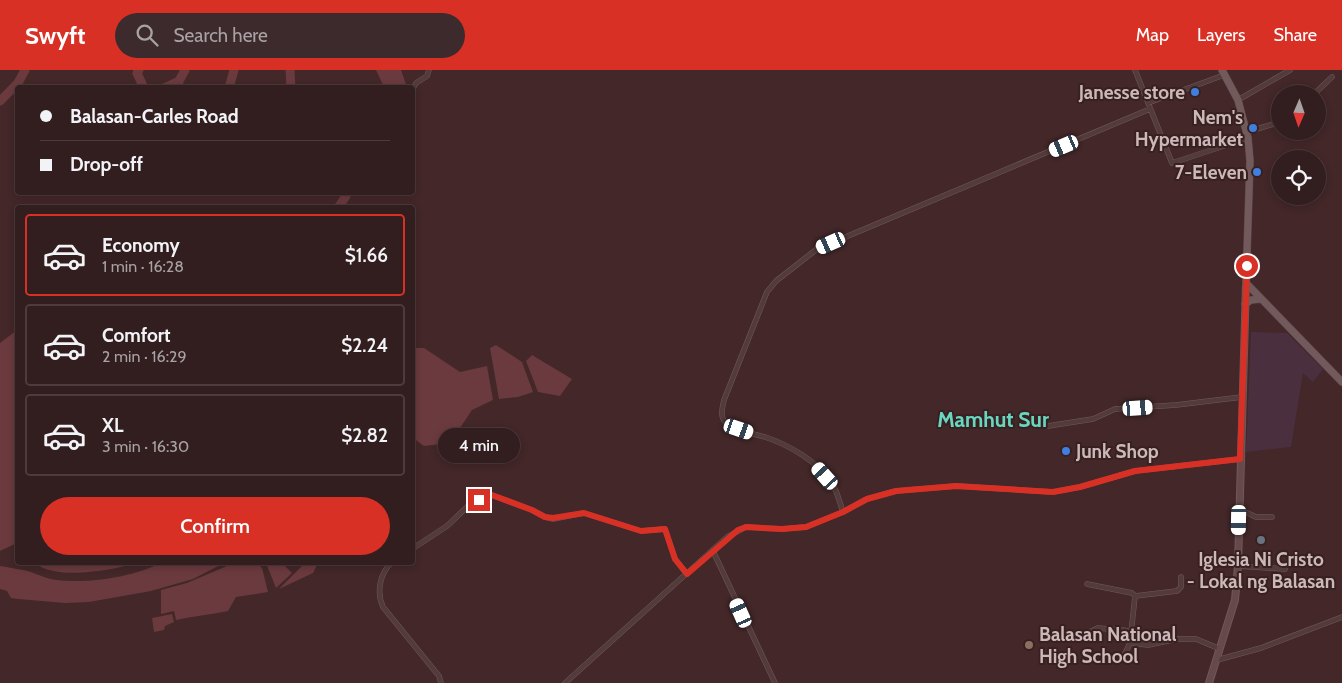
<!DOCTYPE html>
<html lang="en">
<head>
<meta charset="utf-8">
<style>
  body { margin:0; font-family:Cabin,sans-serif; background:#3d2a2c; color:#f1f3f6; height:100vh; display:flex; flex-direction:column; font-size:19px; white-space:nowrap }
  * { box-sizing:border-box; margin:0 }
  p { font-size:16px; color:#a8a2a4 }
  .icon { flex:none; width:28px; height:28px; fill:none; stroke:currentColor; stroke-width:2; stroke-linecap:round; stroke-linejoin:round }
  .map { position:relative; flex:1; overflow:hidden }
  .panel { position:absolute; left:15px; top:135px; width:400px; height:360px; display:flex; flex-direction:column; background:#321d1f; border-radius:5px; box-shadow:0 2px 8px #0003,0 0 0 1px #4d3b3d }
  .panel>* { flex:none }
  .banner { position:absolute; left:15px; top:15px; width:400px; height:110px; border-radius:5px; box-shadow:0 2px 8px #0003,0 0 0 1px #4d3b3d; display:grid; align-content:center; height:110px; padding:0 25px; background:#321d1f }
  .needle { width:32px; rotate:182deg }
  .buttons { position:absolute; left:1271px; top:15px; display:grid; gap:10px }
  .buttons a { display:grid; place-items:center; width:55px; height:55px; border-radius:50%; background:#321d1f; box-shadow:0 2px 8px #0003,0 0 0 1px #4d3b3d; font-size:25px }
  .end { position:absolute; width:22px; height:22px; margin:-11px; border:6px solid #d93025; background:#fff; box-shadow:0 0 0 2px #fff }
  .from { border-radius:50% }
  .bubble { position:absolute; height:35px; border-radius:18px; background:#321d1f; box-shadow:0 2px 8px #0003,0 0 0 1px #4d3b3d; font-size:16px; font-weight:600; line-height:35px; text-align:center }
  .car { position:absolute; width:15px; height:30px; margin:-15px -8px; border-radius:6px; box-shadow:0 0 4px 1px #0007; background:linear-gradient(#fff 24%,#345 0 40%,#fff 0 76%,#345 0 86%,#fff 0) }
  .banner b { display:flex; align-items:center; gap:18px; height:48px; font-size:19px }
  .banner b+b { border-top:1px solid #4d3b3d }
  .banner i { width:12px; height:12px; background:#f1f3f6 }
  ul { padding:9px 0 0; list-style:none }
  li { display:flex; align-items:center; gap:15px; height:82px; margin:0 10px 8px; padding:0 15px; border:2px solid #4d3b3d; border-radius:5px }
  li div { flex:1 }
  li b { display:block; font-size:19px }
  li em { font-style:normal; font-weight:600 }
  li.active { border-color:#d93025 }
  li>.icon { width:45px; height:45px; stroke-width:1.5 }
  .primary-button { display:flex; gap:10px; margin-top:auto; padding:10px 25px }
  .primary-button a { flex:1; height:58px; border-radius:30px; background:#d93025; color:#fff; font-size:20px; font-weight:600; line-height:58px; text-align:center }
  header { display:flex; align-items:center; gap:30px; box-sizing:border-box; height:70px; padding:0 25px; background:#d93025; color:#fff }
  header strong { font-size:24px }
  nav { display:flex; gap:28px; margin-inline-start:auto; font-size:18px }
  .search { width:350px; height:45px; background:#3d2a2c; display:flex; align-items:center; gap:12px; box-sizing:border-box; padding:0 18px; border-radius:28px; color:#a8a2a4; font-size:19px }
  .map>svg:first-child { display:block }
  .green { fill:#4a2f3f }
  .water { fill:#6a3a3e }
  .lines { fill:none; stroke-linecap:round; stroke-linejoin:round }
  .river { stroke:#6a3a3e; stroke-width:9 }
  .minor-casing { stroke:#70595a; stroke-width:5.5 }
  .secondary-casing { stroke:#70595a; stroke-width:8 }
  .primary-casing { stroke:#5c4546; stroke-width:8 }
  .minor { stroke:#533b3c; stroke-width:4.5 }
  .secondary { stroke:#66494a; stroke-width:6 }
  .primary { stroke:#72595b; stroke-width:7 }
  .route { stroke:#d93025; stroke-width:6 }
  .shop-dot { fill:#3f7fe0; stroke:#382021; stroke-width:2 }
  .worship-dot { fill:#6b7280; stroke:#382021; stroke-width:2 }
  .education-dot { fill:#8d6e63; stroke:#382021; stroke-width:2 }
  .labels { text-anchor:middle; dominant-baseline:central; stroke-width:4; stroke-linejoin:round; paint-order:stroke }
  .poi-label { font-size:19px; font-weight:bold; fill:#ccb8b9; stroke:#382021; text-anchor:end }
  .quarter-label { font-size:21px; font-weight:bold; fill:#68d7c0; stroke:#382021 }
</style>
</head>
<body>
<header>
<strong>Swyft</strong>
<div class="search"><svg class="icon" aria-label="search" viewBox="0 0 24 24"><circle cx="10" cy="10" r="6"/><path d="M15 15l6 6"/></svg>Search here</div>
<nav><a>Map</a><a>Layers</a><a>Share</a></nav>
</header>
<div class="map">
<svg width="1342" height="613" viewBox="0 0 1342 613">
  <rect width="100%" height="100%" fill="#432729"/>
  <path class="green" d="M1251,262l36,1 36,36 -10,13 -10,-9 -12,74 -45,5z"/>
  <path class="water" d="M376,0h25l6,17h-23z
    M17,260v213l-17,8v-208z
    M496,275l26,17 11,30 -15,5 -19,2 -9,-51z
    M412,278h12l36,24 27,-6 6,34 -21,10 -22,33 -26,3 -11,-8z
    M532,285l40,24 -12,17 -22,-4 -12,-31z
    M163,492l61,1 -31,16 -42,12 -62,11 -24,1 -47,-4 -7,-1 -4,-7 -7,-2v-23c10,2 21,3 31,6 8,3 16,7 26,8 31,4 77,-3 106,-18z
    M35,493h102c-24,7 -82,18 -102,0z
    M234,493h23l5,5 6,24 -32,5 -8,14c-18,4 -35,5 -52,9l-2,-9 -13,3v-24l26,-7z
    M266,493h16l10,10 -16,15z
    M305,493h13l-5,10 -34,16z
    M172,544l2,8 -9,4 -1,4 -10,2 -2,-14z"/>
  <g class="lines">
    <path class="river" d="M139,0l-2,3 7,15
      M290,0l1,18
      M164,18l15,-7
      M178,18l1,-7 6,-11
      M229,18l5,-18
      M0,31l18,-18 7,-13
      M338,138l8,-12v-4"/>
    <defs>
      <path id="minor" d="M1135,0l37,93 76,-25
        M412,20l4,-7 11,-7 2,-6
        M1314,24l18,-17
        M1238,30l52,-30
        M1148,33l76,-28
        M1247,62l33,-10
        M1048,356l45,-7 22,-10 61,-4 66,-8
        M1239,439l17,8h16
        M843,442c-3,-9 -6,-21 -11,-29 -15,-22 -43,-38 -67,-46 -11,-3 -28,-6 -37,-12 -9,-7 -6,-16 -4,-25l43,-108 9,-11 41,-32 333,-140
        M412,479l35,-23 21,-20 21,-12 43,16 13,7 8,2 31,-6 57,18 24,-2 10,30 12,15
        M713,481l62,132
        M392,492c-12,11 -16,30 -9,45l56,69 2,7
        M1238,496l47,3
        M1087,514l45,9 3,3 -5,47
        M1135,526l42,-5 4,-4v-10
        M1086,564l12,-6 33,3
        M1123,588l7,-15 18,2 29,-6h19l24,10
        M1217,590l44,-12 81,-31
        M565,613l162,-146 19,-10 36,2 24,-2 37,-15 24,-13 29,-8 60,-5 97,6 27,-5 55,-16 105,-12"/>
      <path id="secondary" d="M1209,613l26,-83 3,-34 8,-283"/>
      <path id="primary" d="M1222,0l16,30 10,38 2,23 -4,122 96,99
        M1245,234l6,-4 10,-1"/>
    </defs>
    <use href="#minor" class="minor-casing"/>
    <use href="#secondary" class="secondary-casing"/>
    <use href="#primary" class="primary-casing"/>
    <use href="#minor" class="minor"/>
    <use href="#secondary" class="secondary"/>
    <use href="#primary" class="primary"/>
  </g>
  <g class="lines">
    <path class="route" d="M479,430l10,-6 43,16 13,7 8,1 31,-5 57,18 24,-2 10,30 12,15 51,-44 8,-3 36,2 24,-2 37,-15 24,-13 29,-8 60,-5 97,6 27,-5 55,-16 105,-12 7,-193"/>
  </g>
  <g class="shop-dot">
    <circle cx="1195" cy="22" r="5"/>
    <circle cx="1253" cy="58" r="5"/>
    <circle cx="1257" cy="102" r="5"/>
    <circle cx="1066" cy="381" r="5"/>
  </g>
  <circle class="worship-dot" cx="1261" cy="470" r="5"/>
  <circle class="education-dot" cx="1029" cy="575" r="5"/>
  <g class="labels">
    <g class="poi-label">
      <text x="1185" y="22">Janesse store</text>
      <text x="1243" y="47">Nem's<tspan x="1243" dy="22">Hypermarket</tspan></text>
      <text x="1247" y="102">7-Eleven</text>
      <text x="1076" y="381" text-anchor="start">Junk Shop</text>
      <text x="1261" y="489" text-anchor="middle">Iglesia Ni Cristo<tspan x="1261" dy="22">- Lokal ng Balasan</tspan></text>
      <text x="1039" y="564" text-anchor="start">Balasan National<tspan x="1039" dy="22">High School</tspan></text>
    </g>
    <g class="quarter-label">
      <text x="993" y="349">Mamhut Sur</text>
    </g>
  </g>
</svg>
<div class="buttons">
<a><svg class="needle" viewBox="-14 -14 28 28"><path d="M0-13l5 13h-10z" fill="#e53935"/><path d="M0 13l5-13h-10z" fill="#a8a2a4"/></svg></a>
<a><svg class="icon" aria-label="locate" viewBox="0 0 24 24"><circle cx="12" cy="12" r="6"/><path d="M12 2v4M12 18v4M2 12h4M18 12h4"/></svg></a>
</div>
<i class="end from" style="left:1247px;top:196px"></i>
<i class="end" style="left:479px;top:430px"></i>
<div class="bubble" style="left:438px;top:358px;width:82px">4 min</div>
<i class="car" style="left:1064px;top:76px;rotate:247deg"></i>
<i class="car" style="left:831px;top:173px;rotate:246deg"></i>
<i class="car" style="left:1138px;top:338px;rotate:86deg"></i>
<i class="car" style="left:739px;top:359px;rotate:109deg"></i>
<i class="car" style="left:825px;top:406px;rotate:318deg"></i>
<i class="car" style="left:1239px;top:450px;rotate:181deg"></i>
<i class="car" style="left:741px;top:543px;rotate:336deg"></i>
<div class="banner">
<b><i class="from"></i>Balasan-Carles Road</b>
<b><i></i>Drop-off</b>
</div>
<section class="panel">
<ul>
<li class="active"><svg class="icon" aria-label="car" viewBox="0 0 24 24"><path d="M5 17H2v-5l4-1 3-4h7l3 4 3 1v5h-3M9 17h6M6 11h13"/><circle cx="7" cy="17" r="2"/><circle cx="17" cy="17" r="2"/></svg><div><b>Economy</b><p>1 min · 16:28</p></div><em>$1.66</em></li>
<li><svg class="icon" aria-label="car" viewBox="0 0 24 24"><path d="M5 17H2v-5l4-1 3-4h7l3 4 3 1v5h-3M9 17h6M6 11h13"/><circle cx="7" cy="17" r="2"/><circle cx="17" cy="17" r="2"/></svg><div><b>Comfort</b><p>2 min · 16:29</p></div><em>$2.24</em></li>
<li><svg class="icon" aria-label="car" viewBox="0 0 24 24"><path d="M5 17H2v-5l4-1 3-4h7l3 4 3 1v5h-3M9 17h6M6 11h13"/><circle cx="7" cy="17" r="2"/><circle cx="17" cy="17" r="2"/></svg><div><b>XL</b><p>3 min · 16:30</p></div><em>$2.82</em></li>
</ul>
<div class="primary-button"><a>Confirm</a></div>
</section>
</div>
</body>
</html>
